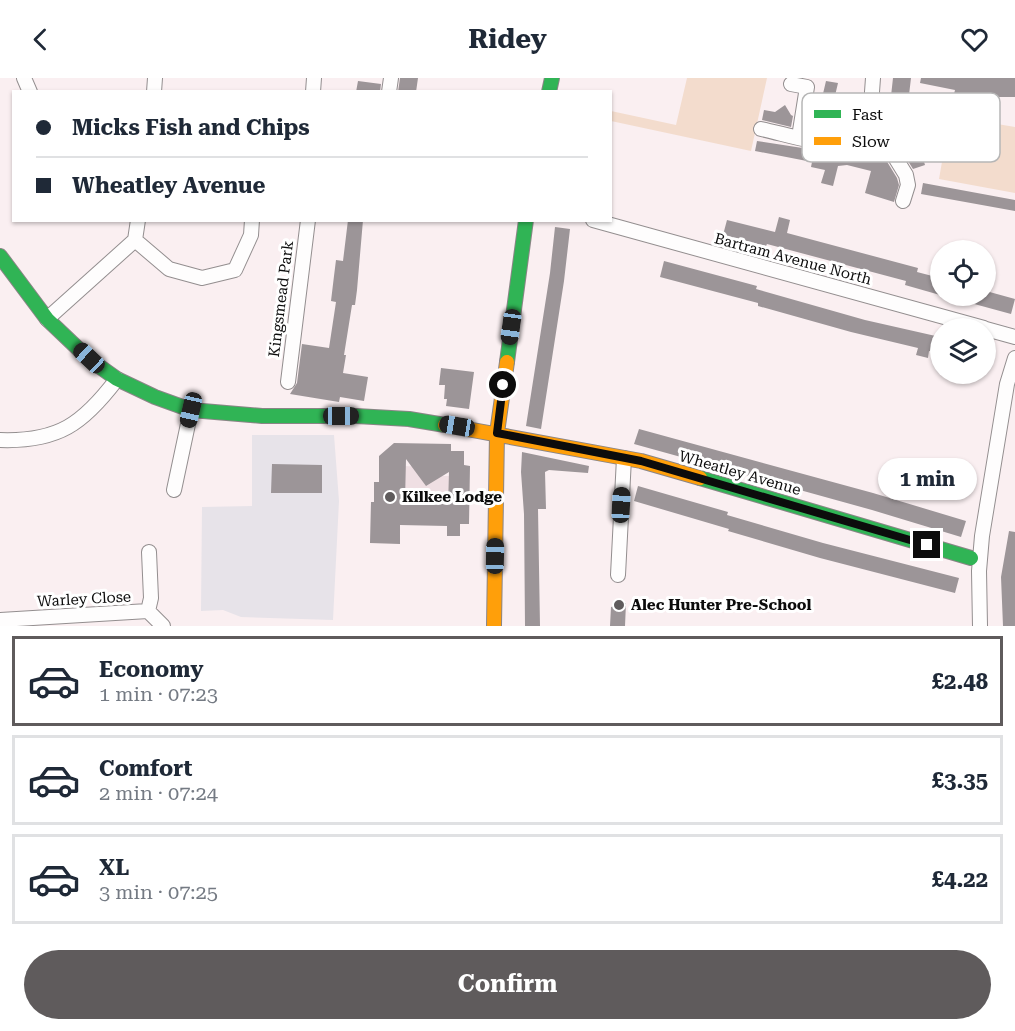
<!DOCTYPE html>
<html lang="en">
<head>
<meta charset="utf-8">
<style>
  body { margin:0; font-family:"Roboto Serif",serif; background:#f6f6f7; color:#1f2937; height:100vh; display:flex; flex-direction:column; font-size:22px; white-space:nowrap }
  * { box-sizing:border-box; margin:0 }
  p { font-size:20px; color:#747a83 }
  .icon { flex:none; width:33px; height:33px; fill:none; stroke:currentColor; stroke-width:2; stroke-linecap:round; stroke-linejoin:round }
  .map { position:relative; height:548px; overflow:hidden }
  .sheet { display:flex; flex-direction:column; background:#fff; flex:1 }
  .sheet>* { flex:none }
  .guide { position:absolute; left:12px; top:12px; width:600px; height:132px; border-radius:0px; box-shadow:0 2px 4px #0004; display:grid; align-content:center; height:132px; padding:0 24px; background:#fff }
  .buttons { position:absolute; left:930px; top:162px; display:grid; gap:12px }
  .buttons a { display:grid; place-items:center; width:66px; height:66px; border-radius:50%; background:#fff; box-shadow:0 2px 4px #0004; font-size:30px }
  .end { position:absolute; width:27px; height:27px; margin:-14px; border:8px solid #0c0c0c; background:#fff; box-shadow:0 0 0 3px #fff }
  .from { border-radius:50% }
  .bubble { position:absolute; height:42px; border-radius:21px; background:#fff; box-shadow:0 2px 4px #0004; font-size:20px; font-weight:700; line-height:42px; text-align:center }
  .car { position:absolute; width:18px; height:36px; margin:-18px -9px; border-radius:8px; box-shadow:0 0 4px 2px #0007; background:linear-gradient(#222 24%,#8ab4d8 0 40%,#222 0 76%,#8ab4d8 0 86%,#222 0) }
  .guide b { display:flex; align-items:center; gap:21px; height:57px; font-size:22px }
  .guide b+b { border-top:2px solid #e0e1e3 }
  .guide i { width:15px; height:15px; background:#1f2937 }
  ul { padding:10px 0 0; list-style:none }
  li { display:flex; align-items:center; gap:18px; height:90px; margin:0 12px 9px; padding:0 12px; border:3px solid #e0e1e3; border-radius:0px }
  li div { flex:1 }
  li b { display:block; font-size:22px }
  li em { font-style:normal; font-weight:700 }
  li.current { border-color:#5f5b5c }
  li>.icon { width:54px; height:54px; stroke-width:1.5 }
  .cta { display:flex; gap:12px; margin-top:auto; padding:12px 24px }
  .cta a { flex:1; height:69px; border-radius:36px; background:#5f5b5c; color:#fff; font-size:24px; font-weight:700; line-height:69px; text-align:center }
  header { display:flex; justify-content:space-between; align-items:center; height:78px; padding:0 24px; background:#fff; font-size:27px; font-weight:700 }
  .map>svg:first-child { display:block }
  .industrial { fill:#e7e3e9 }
  .green { fill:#f3dccd }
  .plaza { fill:#efdfe3 }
  .building { fill:#9c9598; fill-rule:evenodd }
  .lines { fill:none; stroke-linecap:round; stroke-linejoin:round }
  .street-casing { stroke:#938e8f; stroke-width:16 }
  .fast-casing { stroke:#8a8586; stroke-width:16 }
  .slow-casing { stroke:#8a8586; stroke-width:16 }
  .street { stroke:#fefdfd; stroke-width:14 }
  .fast { stroke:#30b455; stroke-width:14 }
  .slow { stroke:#ff9f0a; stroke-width:14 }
  .route { stroke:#0c0c0c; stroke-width:8 }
  .poi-dot { fill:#5f5b5c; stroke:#fff; stroke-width:2 }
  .labels { text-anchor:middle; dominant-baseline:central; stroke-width:6; stroke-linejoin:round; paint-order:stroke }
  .street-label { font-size:15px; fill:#0c0c0c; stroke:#fff }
  .poi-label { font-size:15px; font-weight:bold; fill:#0c0c0c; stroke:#fff; text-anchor:start }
  .key { fill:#fff; stroke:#b6b6b6; stroke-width:1.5 }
  .key-label { font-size:16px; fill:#0c0c0c }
</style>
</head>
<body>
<header><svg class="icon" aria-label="back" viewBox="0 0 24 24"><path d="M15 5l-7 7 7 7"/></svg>Ridey<svg class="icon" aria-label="heart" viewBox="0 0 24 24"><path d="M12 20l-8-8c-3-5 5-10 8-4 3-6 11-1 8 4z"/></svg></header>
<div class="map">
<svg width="1015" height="548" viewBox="0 0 1015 548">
  <rect width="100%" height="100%" fill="#faeff1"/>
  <path class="industrial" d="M252,357h82l5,66 -6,119 -92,-3 -18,-7 -22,1 1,-104 50,-1z"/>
  <path class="green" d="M687,0h80l-16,73 -140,-30v-10l65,14z
    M950,38l65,11v66l-76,-14z"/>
  <path class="plaza" d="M401,388l39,1v9h9l-1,28 -23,-1 -1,-2 -24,2z"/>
  <path class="building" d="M400,0h18l-2,14h-18z
    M893,0h18l-2,17 -6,-1 1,5 -13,-3z
    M921,0h94v19h-51l-10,-3 1,-4 -35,-7z
    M358,3l23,3 -1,8h-24z
    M826,3l12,2 -4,17 -12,-2z
    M785,27l6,10 2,1 -2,11 -29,-7 2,-10 11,2z
    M908,49l1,2 5,-1 11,37 -12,4 -12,-19 -6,-22z
    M757,63l65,10 22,-1 10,-3 24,6 -2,4 10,3 11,18 2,7 -5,17 -29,-9 6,-22 -24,-6 -9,1 -5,20 -12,-3 4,-13 -14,-3 1,-5 -57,-11z
    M923,105l92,17v11l-94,-17z
    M779,139l11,3 -3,13 131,35 -1,4 23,6v17l-35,-10 1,-4 -139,-37 -1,2 -43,-11 4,-15 48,12z
    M348,142h15l-6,70 -2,15h-3l-8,50h2l-3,18 25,4 -4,24 -24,-4 -1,5 -49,-8 7,-11 5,-39 27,4 7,-46 -5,-1 3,-25 2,-16 7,1z
    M555,149l15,2 -6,52 -23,148 -15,-3 24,-153z
    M664,183l93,25 -1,3 109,31 75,17v17l-11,-3 -1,7 -12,-3 2,-7 -67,-16 -93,-26v-3l-98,-26z
    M986,213l29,8 -4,15 -55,-15 1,-3h29z
    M441,290l33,4 -5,37 -23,-3 1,-7h-3l1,-14h-6z
    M639,351l234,64 93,28 -5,16 -89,-27 -238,-66z
    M394,365l57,1v7h13v14l6,1 -1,58h-9v12h-13v-10l-47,-1v19l-30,-1 1,-41h3v-20h5v-26zM406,381l20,27 23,-14 -1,32 -43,-3z
    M522,374l67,14 -1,7 -39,-3 -4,2 1,37h-8l2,117h-15l-1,-112 -3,-42z
    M272,386l50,1v28h-51z
    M638,408l90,26 -1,3 96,28 136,35 -4,15 -135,-35 -92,-27 1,-2 -95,-28z
    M1009,453l6,1v94h-12l-2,-49z
    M626,525l-1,23h-15l1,-19z"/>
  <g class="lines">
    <defs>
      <path id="street" d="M24,0l6,14
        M873,0l-1,14 5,36 29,47 2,10 -5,16
        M791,6l16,3 -8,50
        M154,14l1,-14
        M313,14l1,-14
        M389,14l2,-14
        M761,51c25,5 56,17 82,12 19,-4 33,-17 51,-22 16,-5 35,3 50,5l-2,12
        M593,142l391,108
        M135,162l34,29 33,9 33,-8 16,-35 1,-15
        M47,241l88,-79 3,-20
        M986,251l29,8
        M288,304l20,-162
        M0,362c58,2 83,-16 117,-61
        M174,412l17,-80
        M618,497l6,-117
        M148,533l3,-13 -2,-46
        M0,542l148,-9 15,15
        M980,548l-1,-55 3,-35 25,-152 8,-26"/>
      <path id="fast" d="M549,14l3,-14
        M0,178l47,63 42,40 28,20 38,18 36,13 71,6h94l53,3 36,6
        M507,284l19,-142
        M700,400l271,80"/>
      <path id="slow" d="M445,347l196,36 59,17
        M494,548l3,-193 10,-71"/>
    </defs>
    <use href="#street" class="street-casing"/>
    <use href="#fast" class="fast-casing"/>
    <use href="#slow" class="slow-casing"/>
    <use href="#street" class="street"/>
    <use href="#fast" class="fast"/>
    <use href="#slow" class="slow"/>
  </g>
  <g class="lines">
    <path class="route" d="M503,307l-6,48 144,28 286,84"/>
  </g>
  <g class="poi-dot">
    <circle cx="390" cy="419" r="6"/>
    <circle cx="619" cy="527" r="6"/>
  </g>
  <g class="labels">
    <g class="street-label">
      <text transform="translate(793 181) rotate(15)">Bartram Avenue North</text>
      <text transform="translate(281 221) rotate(-83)">Kingsmead Park</text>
      <text transform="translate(740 395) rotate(16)">Wheatley Avenue</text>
      <text transform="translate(84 521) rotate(-3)">Warley Close</text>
    </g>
    <g class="poi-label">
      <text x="402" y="419">Kilkee Lodge</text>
      <text x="631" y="527">Alec Hunter Pre-School</text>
    </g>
  </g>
  <rect x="802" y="15" width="198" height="69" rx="9" class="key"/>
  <rect x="814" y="32" width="27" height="8" fill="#30b455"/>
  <rect x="814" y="59" width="27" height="8" fill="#ff9f0a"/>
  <g class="key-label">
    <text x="852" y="42">Fast</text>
    <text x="852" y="69">Slow</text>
  </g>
</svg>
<div class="buttons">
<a><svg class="icon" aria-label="locate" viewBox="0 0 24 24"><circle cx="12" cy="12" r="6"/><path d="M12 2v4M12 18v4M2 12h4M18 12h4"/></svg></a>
<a><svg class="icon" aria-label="layers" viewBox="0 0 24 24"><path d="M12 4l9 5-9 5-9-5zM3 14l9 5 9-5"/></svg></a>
</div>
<i class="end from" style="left:503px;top:307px"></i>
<i class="end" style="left:927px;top:467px"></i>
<div class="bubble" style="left:878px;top:380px;width:99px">1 min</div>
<i class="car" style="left:511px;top:249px;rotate:188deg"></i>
<i class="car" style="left:89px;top:280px;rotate:313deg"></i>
<i class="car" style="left:191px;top:332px;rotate:193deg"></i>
<i class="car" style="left:341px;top:338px;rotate:90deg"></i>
<i class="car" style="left:457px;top:348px;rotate:279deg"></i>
<i class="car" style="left:621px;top:427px;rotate:3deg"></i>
<i class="car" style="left:495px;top:478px;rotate:1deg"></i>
<div class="guide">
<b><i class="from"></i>Micks Fish and Chips</b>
<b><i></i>Wheatley Avenue</b>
</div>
</div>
<section class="sheet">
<ul>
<li class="current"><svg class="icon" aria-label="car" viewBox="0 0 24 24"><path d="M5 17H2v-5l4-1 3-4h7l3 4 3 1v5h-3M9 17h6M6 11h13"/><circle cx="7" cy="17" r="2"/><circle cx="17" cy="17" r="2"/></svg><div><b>Economy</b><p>1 min · 07:23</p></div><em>£2.48</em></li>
<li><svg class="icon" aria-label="car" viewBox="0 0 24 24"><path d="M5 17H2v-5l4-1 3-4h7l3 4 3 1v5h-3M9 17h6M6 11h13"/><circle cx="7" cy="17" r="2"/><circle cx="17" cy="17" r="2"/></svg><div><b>Comfort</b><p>2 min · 07:24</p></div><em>£3.35</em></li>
<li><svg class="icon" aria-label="car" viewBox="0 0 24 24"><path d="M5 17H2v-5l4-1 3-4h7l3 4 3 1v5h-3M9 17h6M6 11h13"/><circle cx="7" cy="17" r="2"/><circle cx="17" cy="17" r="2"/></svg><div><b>XL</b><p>3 min · 07:25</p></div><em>£4.22</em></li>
</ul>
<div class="cta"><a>Confirm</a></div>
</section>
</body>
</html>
